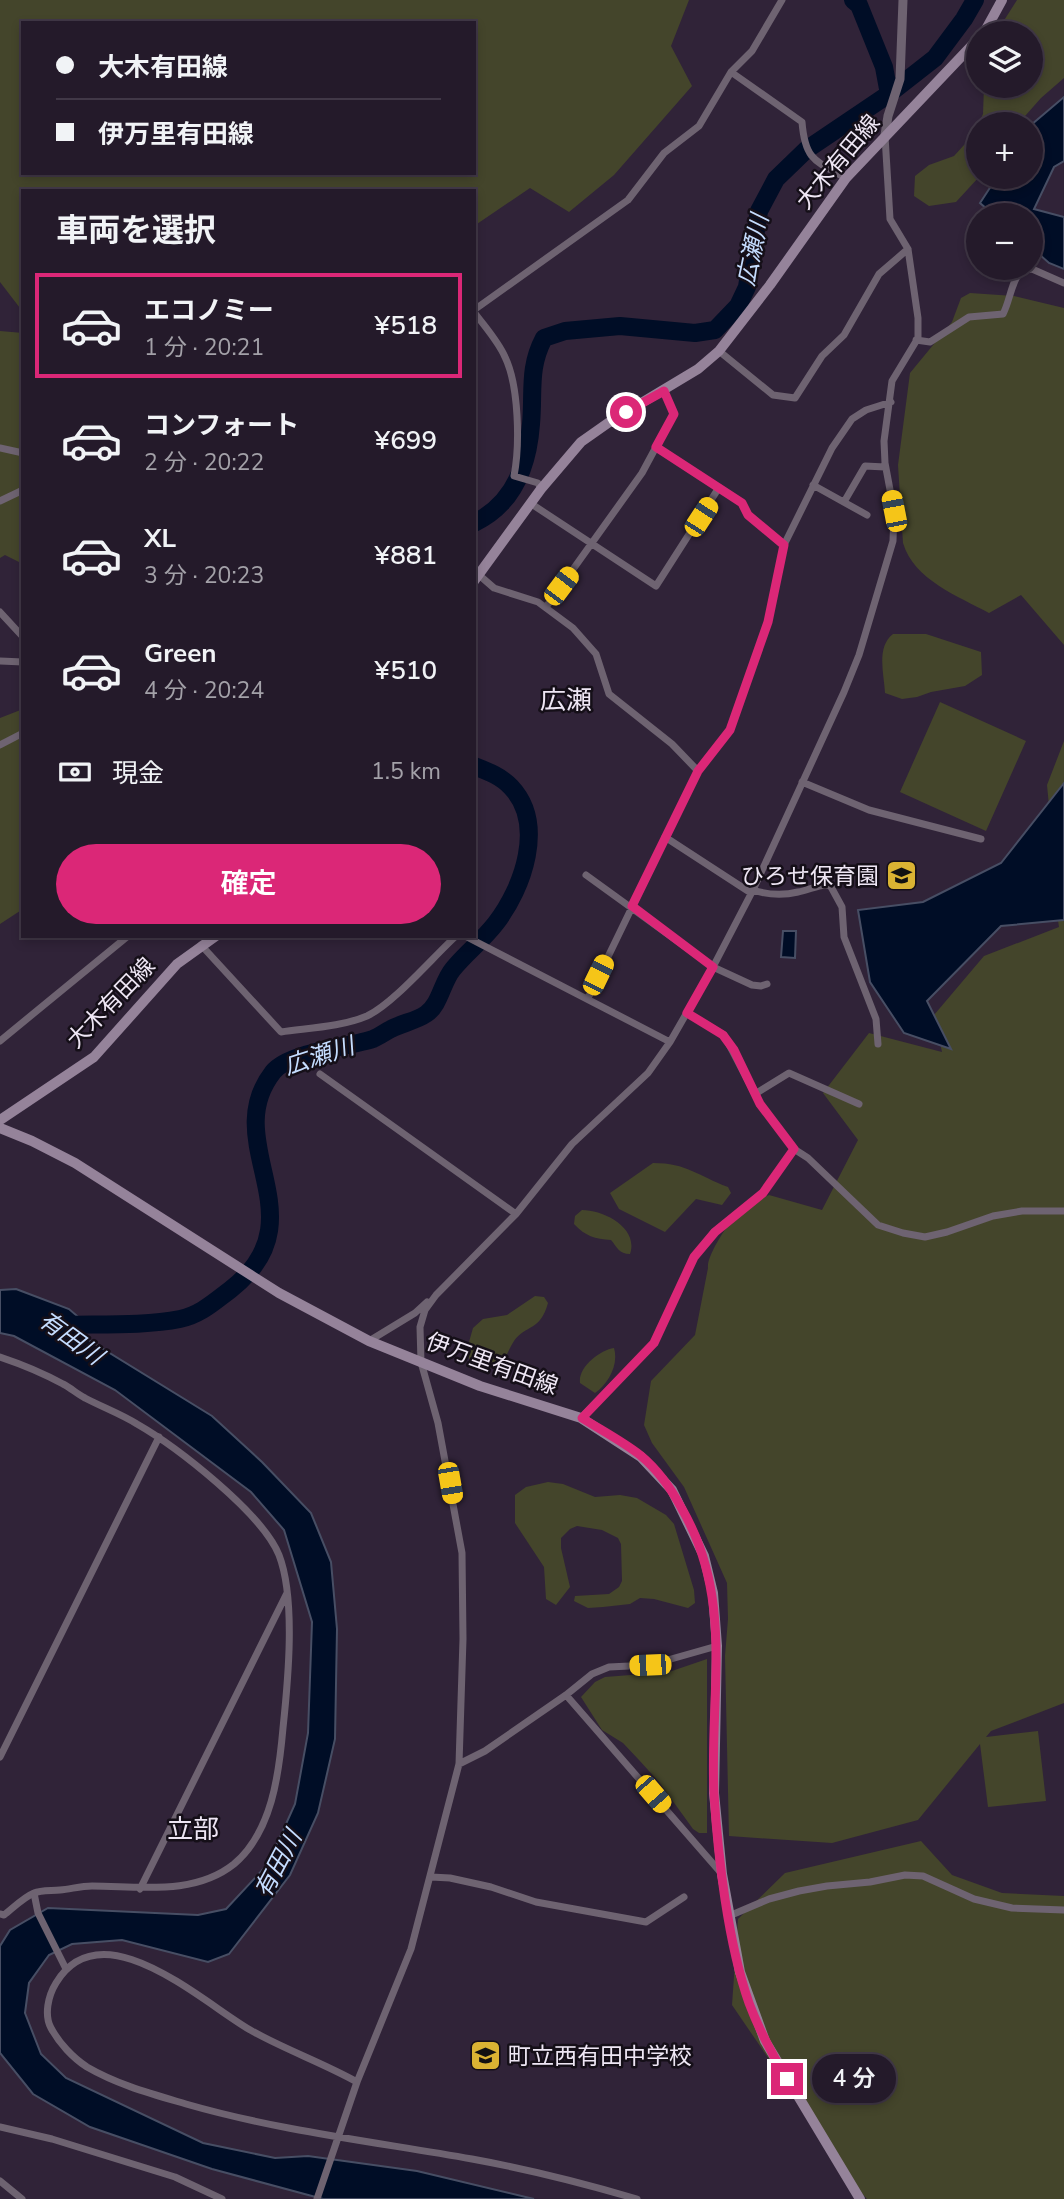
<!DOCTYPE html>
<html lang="ja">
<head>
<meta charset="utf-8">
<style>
  body { margin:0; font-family:"Nunito Sans","Noto Sans JP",sans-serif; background:#2c2332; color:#f1f3f6; height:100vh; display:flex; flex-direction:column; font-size:26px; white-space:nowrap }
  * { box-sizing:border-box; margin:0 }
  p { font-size:23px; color:#a3a1a8 }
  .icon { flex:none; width:38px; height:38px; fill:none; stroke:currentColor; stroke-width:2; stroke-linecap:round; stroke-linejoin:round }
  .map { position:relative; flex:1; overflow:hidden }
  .side { position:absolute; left:21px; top:189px; width:455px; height:749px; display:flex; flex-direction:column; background:#241a2a; border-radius:0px; box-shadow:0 4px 10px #0003,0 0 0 2px #413847 }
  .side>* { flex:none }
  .top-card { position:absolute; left:21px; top:21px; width:455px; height:154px; border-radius:0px; box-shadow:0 4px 10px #0003,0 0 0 2px #413847; display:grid; align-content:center; height:154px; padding:0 35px; background:#241a2a }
  .controls { position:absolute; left:966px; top:21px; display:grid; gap:14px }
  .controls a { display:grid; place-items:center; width:77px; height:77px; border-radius:50%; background:#241a2a; box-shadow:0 4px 10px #0003,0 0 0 2px #413847; font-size:35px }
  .end { position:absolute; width:32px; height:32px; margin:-16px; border:9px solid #db2777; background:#fff; box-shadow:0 0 0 4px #fff }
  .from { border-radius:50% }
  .bubble { position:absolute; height:49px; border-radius:24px; background:#241a2a; box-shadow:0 4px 10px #0003,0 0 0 2px #413847; font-size:23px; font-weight:600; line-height:49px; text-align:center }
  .car { position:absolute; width:21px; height:42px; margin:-21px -10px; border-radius:9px; box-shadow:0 0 5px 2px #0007; background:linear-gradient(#f5c518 24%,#345 0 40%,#f5c518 0 76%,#345 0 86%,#f5c518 0) }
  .top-card b { display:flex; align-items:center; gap:24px; height:66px; font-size:26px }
  .top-card b+b { border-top:2px solid #413847 }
  .top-card i { width:18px; height:18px; background:#f1f3f6 }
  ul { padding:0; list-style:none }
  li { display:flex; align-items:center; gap:21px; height:105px; margin:0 14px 10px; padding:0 21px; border:4px solid transparent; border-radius:0px }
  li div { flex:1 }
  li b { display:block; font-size:26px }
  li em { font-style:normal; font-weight:600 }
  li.active { border-color:#db2777 }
  li>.icon { width:63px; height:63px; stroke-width:1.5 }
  h2 { padding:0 35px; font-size:32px; line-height:84px }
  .pay { display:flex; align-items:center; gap:18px; height:77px; padding:0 35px; font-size:26px }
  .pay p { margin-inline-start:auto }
  .button { display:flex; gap:14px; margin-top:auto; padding:14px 35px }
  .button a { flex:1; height:80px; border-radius:42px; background:#db2777; color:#fff; font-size:28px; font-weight:600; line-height:80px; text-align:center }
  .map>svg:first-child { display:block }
  .green { fill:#44452b; fill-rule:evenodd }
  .water { fill:#000d26; stroke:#474e64; stroke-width:2 }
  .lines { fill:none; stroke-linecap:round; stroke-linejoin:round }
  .river { stroke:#000d26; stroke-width:18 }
  .minor { stroke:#6e6371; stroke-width:7 }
  .tertiary { stroke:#6e6371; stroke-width:9 }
  .secondary { stroke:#95839a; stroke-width:10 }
  .route { stroke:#db2777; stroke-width:9 }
  .labels { text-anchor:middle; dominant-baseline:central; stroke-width:5; stroke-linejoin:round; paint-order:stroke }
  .street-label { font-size:23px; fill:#eee6f4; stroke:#150f18 }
  .poi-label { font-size:23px; fill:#eee6f4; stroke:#150f18; text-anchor:end }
  .water-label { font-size:24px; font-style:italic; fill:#c5ddff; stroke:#150f18 }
  .quarter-label { font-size:26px; fill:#eee6f4; stroke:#150f18 }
</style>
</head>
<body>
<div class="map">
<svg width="1064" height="2199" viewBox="0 0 1064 2199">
  <rect width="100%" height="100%" fill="#302338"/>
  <path class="green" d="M0,0h689l-18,46 21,40 -78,89 -45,37 -39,-24 -56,38v-35h-451v121l-23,-30zM23,23h451v150h-451z
    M1017,0h47v78l-23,20 -23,26h-40l1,53 -23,25 -27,4 -15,-10 1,-20 14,-11 25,-9 20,-22 9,-20 1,-28h47v-53h-35z
    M970,293l44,3 50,12v337l-43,-50 -32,18c-31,-17 -75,-33 -86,-70l-5,-78 12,-92 42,-51 9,-24z
    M0,331l23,2v231l-18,-9 -5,3z
    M893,634h33l55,18 1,23 -17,11 -34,6 -14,5 -15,2 -17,-6c-1,-19 -9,-46 8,-59z
    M940,702l86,39 -40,90 -86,-39z
    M23,709v200l-23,15v-206z
    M1064,741v962l-73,28 -5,6 52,-6 8,70 -58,6 -8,-63 -62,76 -86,23 -103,-7 -4,-180 3,-37 -1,-36 -43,-96 -32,-44 -8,-18 7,-44 44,-46 13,-67c-2,-12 22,-48 32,-57 8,-7 20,-12 29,-16l53,15 36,-70 -35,-47 46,-60 73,19 -8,-37 50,-59 75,-29 -8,-54 1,-36 -5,-52z
    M653,1163c34,0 45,13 75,24l3,6 -9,12 -26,-6 -31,33 -46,-23 -9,-16z
    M582,1210c22,0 57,18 48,44 -11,0 -13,-7 -19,-14 -16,-1 -26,-4 -37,-16l1,-8z
    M535,1296l9,1 4,6c-8,29 -22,21 -34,38 -6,9 -7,17 -15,25l-15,3 -15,-10 -2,-10 6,-21 10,-9 24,-4z
    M614,1348c5,17 -6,36 -19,45l-15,-10c-2,-16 20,-33 34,-35z
    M548,1482l15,2 32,13 25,-2 17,3 29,17 8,9 20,66 1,13 -7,5 -34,-9 -14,-1 -10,6 -27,3 -15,1 -14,-7 1,-5 34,-2 10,-7 3,-6 -1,-37 -3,-6 -16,-8 -25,-4 -7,3 -9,9v10l9,39 -14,18 -10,-6 -2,-32 -29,-44v-28l11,-8z
    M707,1659v174h-8l-6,-4 -34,-47 -20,-22 -16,-17 -21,-13 -21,-33 14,-15 10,-5 64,-5z
    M921,1841l31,34 50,18 62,3v303h-197l-10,-11 -125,-183 6,-86 47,-46z"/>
  <path class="water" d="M1064,97v64l-10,6 -20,42 30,8v52l-15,-6 -18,-16v-32h-37l-14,-12 17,-26h34v-52z
    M1064,783v137l-63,6 -74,75 24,48 -47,-16 -34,-51 -12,-72 65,-8 78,-39z
    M783,931h13l-1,27 -14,-1z
    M16,1289l53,20 21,18 -7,4 4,8 125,77 50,46 49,51 20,49 6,67 -2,110 -17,74 -28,62 -61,79 -21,8 -86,-22 -50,4 -23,11 -20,28 -4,30 16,41 25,24 137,65 72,15 33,-2 109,15 117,28h-211l-111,-30 -122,-42 -57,-33 -33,-41v-107l10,-16 38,-22 150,7 28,-6 42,-45 27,-60 13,-71 4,-111 -28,-92 -33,-38 -136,-102 -101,-54 -14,-3v-43z"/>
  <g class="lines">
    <path class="river" d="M853,0l6,5 25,62 5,27
      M474,523c40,-19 54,-58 57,-99 3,-32 -3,-56 13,-86l21,-7 55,-5 75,7 20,-3 23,-24 9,-19 12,-76 17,-32 30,-29 83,-56 46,-36 29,-39 11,-19
      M64,1325c36,-1 81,1 116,-6 20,-4 34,-17 50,-29 93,-72 -13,-146 43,-218 16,-20 76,-25 100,-33 7,-3 12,-7 18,-10 11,-6 25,-8 35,-15 14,-9 16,-32 27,-45 13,-16 30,-29 43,-46 27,-35 50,-99 15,-136 -10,-11 -24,-16 -37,-21"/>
    <path class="minor" d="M731,72l71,50c3,38 13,39 44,56
      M474,310l154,-110 36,-47 35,-27 32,-54 21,-21 30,-51
      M474,312c11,15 24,29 31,45 14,29 15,88 9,119l24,7 3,6
      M916,340l14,2 39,-25 34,-3c7,-13 8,-32 18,-43l11,-2 32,14
      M719,351l54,44 22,3 27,-42 22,-21 35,-61 29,-25
      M656,447l86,56 6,12 36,30
      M0,448l23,5
      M813,485l54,30
      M0,501l23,-11
      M844,502l21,-36 20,1
      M530,503l126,83 62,-97
      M479,575l15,13 44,14 35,26 23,26 13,40 63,50 26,27
      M546,607l96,-134 28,-52 4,-7 -10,-23
      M0,612l23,25
      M0,661l23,1
      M0,745l23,-12
      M802,782l67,28 112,29
      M665,837l86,56
      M586,875l127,92 39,18 9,1 6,-2
      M753,890c15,5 29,6 45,2 12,-2 20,-8 32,-7l12,22 2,30 32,82 2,25
      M465,936l205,106
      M201,945l80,87c27,-4 60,-5 86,-16 26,-12 66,-59 89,-80
      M588,998l110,-227 32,-41 38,-108 16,-77 48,-97 20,-29 14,-9 25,-8
      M687,1013l37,22 36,69 34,45 14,9 70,67 25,8 22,4 22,-5 46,-16 29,-5h42
      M0,1041l128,-105
      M320,1074l196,140
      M755,1094l34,-21 70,31
      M369,1341l46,-28 12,-11
      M0,1357c21,7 43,16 63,27 8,4 14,10 22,14 17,9 36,16 52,26 40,23 125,89 142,131 17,44 9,126 4,173 -4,46 -11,104 -49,136 -40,32 -95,22 -142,22 -11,0 -21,3 -32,4 -8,1 -19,0 -26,3 -10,4 -21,15 -30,22l-4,-1
      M581,1418l73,-75 40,-86 20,-25 49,-39 31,-44
      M566,1695l156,179
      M0,1757l159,-320
      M459,1764l26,-13 81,-56 26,-21 17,-7 41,-2 67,-19
      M431,1877l19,1 41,9 45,15 110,20 38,-25
      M140,1889l147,-296
      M34,1893l4,20 28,56
      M729,1916l40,-17 30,-8 28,-5 43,-4 35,-7 18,1 51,23 38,9 52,2
      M357,2082c-34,-19 -71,-32 -105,-51 -48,-27 -150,-124 -196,-48 -8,13 -12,32 -5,45 8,15 22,30 36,39 31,18 65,27 99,37 94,27 190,38 286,55 55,10 111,24 165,40
      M0,2127l52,12 123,38 47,22
      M0,2181l22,18
      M317,2199l40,-117 54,-133 48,-185 4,-125 -1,-86 -24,-130 -17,-61 -1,-35 5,-17 11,-15 80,-81 56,-70 76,-71 22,-31 43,-75 40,-77 91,-198 15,-37 34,-114 1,-30 -9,-48 -1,-22 8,-60 26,-43v-20l-10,-69 -18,-30 -5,-83"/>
    <path class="tertiary" d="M885,135l3,-19 12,-37 3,-79"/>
    <path class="secondary" d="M984,33l18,-33
      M474,581l67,-92 40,-47 27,-19 90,-54 21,-18 51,-66 76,-107 132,-139
      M0,1120l94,-63 83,-93 39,-28
      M0,1128l32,13 43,22 204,130 90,48 111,45 101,32 60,39 31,33 32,66 9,37 4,53 -3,147 8,81 18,98 25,69 95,158"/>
  </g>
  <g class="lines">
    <path class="route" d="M626,412l38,-21 10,23 -18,33 86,56 6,12 36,30 -16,77 -38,108 -32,41 -66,135 81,61 -26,46 36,22 11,15 26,54 34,45 -31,44 -48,39 -21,25 -40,86 -72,75c19,12 40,23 58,37 17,14 32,35 42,54 53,92 27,186 32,285 4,64 14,149 35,209 10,27 23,51 38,76"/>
  </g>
  <defs>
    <symbol id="school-square" viewBox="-11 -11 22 22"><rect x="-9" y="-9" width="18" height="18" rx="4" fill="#dab333" stroke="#150f18"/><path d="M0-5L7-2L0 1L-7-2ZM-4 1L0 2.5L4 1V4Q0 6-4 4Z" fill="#111"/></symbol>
  </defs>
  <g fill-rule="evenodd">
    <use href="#school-square" x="884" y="858" width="35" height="35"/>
    <use href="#school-square" x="468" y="2038" width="35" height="35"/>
  </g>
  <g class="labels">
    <g class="street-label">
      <text transform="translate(838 162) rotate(-50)">大木有田線</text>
      <text transform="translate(111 1003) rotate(-46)">大木有田線</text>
      <text transform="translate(492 1364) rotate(20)">伊万里有田線</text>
    </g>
    <g class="poi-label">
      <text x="879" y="876">ひろせ保育園</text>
      <text x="508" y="2056" text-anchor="start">町立西有田中学校</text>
    </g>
    <g class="water-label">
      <text transform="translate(753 250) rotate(-78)">広瀬川</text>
      <text transform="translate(319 1056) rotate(-18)">広瀬川</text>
      <text transform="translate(71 1338) rotate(36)">有田川</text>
      <text transform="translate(278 1864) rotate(-62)">有田川</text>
    </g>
    <g class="quarter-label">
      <text x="566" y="700">広瀬</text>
      <text x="193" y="1829">立部</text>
    </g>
  </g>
</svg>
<div class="controls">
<a><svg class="icon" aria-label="layers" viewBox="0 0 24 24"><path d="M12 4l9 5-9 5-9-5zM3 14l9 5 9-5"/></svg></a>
<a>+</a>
<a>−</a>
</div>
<i class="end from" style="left:626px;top:412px"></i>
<i class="end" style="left:787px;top:2079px"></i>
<div class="bubble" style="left:812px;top:2054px;width:84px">4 分</div>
<i class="car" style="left:894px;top:511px;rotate:349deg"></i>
<i class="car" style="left:701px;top:517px;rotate:33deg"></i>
<i class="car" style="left:561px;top:586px;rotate:37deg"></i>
<i class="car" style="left:598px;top:975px;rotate:26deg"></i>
<i class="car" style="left:450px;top:1483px;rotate:170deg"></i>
<i class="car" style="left:650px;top:1665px;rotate:268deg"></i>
<i class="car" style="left:653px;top:1794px;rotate:139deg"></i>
<div class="top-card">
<b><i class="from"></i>大木有田線</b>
<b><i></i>伊万里有田線</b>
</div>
<section class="side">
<h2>車両を選択</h2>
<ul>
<li class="active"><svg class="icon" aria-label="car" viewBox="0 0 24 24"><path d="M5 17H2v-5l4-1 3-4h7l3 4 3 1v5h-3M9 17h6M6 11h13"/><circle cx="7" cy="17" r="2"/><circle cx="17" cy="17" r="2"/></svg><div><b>エコノミー</b><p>1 分 · 20:21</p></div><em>¥518</em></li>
<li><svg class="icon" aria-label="car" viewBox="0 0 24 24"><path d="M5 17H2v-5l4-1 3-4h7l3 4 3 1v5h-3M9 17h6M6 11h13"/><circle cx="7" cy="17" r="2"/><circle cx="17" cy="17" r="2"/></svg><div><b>コンフォート</b><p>2 分 · 20:22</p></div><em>¥699</em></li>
<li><svg class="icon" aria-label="car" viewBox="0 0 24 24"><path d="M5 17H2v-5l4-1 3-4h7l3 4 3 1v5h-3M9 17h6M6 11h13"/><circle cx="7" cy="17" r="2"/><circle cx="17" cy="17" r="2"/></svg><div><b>XL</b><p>3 分 · 20:23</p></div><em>¥881</em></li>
<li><svg class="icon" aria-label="car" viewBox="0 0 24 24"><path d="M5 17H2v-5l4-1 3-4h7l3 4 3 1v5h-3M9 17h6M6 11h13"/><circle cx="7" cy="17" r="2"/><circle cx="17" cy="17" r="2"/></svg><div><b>Green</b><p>4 分 · 20:24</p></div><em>¥510</em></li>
</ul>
<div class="pay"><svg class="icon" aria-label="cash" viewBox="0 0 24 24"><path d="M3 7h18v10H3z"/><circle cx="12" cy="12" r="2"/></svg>現金<p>1.5 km</p></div>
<div class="button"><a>確定</a></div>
</section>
</div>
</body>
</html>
